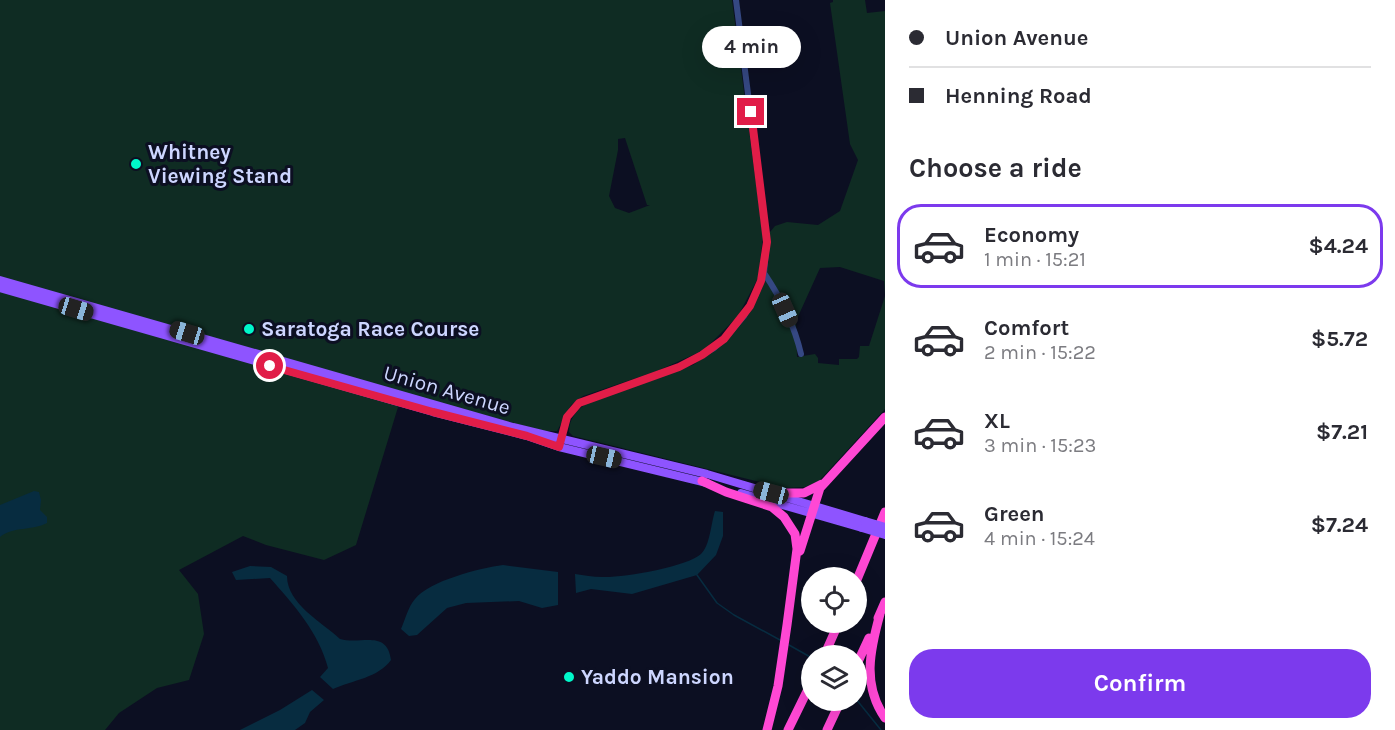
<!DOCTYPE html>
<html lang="en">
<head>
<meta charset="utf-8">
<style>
  body { margin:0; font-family:Karla,sans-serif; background:#f2f2f3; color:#2b2b33; height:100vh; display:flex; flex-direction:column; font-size:22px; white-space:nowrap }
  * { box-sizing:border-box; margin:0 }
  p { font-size:20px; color:#7c7c81 }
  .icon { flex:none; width:33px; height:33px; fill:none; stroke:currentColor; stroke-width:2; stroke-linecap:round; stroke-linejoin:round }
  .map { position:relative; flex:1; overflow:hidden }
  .side { display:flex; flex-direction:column; background:#fff; width:510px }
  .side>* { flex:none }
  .banner { display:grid; align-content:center; height:132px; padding:0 24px; background:#fff }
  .tools { position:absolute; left:801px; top:567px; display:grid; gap:12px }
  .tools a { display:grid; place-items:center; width:66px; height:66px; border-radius:50%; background:#fff; box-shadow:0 6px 24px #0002; font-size:30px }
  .end { position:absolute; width:27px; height:27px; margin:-14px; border:8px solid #e11d48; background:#fff; box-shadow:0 0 0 3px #fff }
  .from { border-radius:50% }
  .bubble { position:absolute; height:42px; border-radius:21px; background:#fff; box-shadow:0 6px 24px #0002; font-size:20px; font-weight:700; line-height:42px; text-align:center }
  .car { position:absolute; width:18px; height:36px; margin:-18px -9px; border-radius:8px; box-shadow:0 0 4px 2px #0007; background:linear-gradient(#222 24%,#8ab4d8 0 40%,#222 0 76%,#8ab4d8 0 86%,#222 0) }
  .banner b { display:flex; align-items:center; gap:21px; height:57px; font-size:22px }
  .banner b+b { border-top:2px solid #e1e1e2 }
  .banner i { width:15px; height:15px; background:#2b2b33 }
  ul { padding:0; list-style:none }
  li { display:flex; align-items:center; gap:18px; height:84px; margin:0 12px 9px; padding:0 12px; border:3px solid transparent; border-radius:24px }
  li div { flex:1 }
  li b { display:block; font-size:22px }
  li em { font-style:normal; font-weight:700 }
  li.active { border-color:#7c3aed }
  li>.icon { width:54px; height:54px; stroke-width:1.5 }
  h2 { padding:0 24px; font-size:27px; line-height:72px }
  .primary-button { display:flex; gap:12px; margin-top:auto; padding:12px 24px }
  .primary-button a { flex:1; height:69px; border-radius:24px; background:#7c3aed; color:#fff; font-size:24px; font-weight:700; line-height:69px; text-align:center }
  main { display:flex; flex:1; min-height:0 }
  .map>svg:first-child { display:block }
  .green { fill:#0f2c23; fill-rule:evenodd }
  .water { fill:#072c40 }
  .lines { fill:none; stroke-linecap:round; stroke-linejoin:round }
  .stream { stroke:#072c40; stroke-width:1.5 }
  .minor { stroke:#354883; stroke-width:6 }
  .major { stroke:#8e54ff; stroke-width:8 }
  .highway { stroke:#ff48d4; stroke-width:9 }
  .major-bridge { stroke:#8e54ff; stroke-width:8 }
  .route { stroke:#e11d48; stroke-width:8 }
  .poi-dot { fill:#00f8ca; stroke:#0c0f22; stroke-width:2 }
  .labels { text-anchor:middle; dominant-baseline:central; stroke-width:6; stroke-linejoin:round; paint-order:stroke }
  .poi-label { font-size:21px; font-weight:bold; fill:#cdd6ff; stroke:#0c0f22; text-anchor:start }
  .street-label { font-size:21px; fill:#cdd6ff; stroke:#0c0f22 }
</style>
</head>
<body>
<main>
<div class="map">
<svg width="885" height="730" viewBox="0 0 885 730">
  <rect width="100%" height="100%" fill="#0c0f22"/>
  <path class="green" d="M0,0h732l31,237 -5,41 -20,38 -34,34 -47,21 -74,25 -12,9 -14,26h-12l-143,-37 -46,151 -32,15 -58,-15 -23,-9 -64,34 19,24 6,40 -15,46 -32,8 -38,25 -14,17h-105zM625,138l22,67h3l-21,8 -14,-5 -6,-12 9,-46v-11z
    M833,0h32l2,13 18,-2v284l-1,-14 -44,-14 -20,1 -24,53 1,36 18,-3 3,4v5l21,2v-6h18l2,-2 1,-11h9l16,-50v113l-66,72 -14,6 -21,1 -211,-52 -4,-4c0,-15 9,-22 20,-31l104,-36 31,-22 22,-25 18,-34 4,-19 2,-33 5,-6 12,-4 31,3 22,-14 18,-51 -8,-16 -20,-141 3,-1z"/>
  <path class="water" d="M34,491l5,1 2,8 -1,10 7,7v6c-15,8 -33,3 -47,14v-32z
    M715,511l8,1v24l-7,19 -19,20 -65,19 -41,-5 -15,4 -1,-19c9,1 18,3 27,3 20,1 85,-10 99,-23 9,-8 10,-31 14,-43z
    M503,565l55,7v33l-16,3 -23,-7 -53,2 -19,5 -30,27 -8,1 -8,-7c4,-9 7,-22 14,-30 14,-18 65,-31 88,-34z
    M250,566l21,1 16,9c0,28 35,46 53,63 21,6 47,-10 51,21 -13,18 -38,20 -58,29l-13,-12 8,-9c-9,-35 -34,-63 -58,-90l-34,2 -4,-8z
    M312,690l12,10 -14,12 -5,11 -10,7h-55l40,-20z"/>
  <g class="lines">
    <path class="stream" d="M697,575l20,28 17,12 46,25
      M789,645l23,13
      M856,699l25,31"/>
    <path class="minor" d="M764,273c17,25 30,51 37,81
      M561,441l6,-24 12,-14 100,-36 35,-19 10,-9 20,-23 12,-22 8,-21 3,-31 -31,-242"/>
    <path class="major" d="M0,280l513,147 194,47 158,47
      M0,288l433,124 94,24 32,11 148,36
      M741,493l121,35"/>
    <path class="highway" d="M702,481l24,11 46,15 12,10 11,17 2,15 -10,76 -9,61 -11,44
      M771,493h33l18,-9
      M800,551l20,-63 65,-71
      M856,582l29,-70
      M880,614c-10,36 -18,71 5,104
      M878,618l7,-16
      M824,656l15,-34
      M856,666l13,-28
      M788,730l24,-49
      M827,730l14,-30"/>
    <path class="major-bridge" d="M865,521l20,6
      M862,528l23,7"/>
  </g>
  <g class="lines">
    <path class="route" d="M270,366l163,46 94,24 32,11 8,-30 12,-14 100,-36 23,-12 22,-16 26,-33 11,-25 6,-39 -16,-130"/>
  </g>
  <g class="poi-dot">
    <circle cx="136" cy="164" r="6"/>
    <circle cx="249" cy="329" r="6"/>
    <circle cx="569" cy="677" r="6"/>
  </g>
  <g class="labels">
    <g class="poi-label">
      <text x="148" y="152">Whitney<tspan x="148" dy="24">Viewing Stand</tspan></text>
      <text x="261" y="329">Saratoga Race Course</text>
      <text x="581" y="677">Yaddo Mansion</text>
    </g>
    <g class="street-label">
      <text transform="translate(447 390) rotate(16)">Union Avenue</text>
    </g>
  </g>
</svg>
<div class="tools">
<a><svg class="icon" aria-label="locate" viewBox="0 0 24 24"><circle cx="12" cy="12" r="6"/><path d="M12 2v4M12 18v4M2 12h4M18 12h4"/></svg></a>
<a><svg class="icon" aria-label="layers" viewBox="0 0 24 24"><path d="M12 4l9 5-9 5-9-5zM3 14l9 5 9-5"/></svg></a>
</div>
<i class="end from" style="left:270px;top:366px"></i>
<i class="end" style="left:751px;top:112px"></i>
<div class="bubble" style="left:702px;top:26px;width:99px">4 min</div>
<i class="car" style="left:76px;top:309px;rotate:107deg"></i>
<i class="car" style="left:785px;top:310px;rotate:156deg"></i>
<i class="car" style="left:187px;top:333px;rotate:287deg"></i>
<i class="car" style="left:604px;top:457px;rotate:103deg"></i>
<i class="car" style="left:771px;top:493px;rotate:285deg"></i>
</div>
<section class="side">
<div class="banner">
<b><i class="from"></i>Union Avenue</b>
<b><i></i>Henning Road</b>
</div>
<h2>Choose a ride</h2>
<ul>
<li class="active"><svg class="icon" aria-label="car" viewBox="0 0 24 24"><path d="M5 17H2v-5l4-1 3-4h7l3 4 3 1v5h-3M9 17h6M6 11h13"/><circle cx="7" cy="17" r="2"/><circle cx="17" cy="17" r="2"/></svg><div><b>Economy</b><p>1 min · 15:21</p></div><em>$4.24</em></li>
<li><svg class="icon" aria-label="car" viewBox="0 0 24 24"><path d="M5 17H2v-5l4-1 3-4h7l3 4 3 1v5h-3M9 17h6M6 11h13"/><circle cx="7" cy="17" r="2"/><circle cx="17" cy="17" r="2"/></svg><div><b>Comfort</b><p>2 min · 15:22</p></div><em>$5.72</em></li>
<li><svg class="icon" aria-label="car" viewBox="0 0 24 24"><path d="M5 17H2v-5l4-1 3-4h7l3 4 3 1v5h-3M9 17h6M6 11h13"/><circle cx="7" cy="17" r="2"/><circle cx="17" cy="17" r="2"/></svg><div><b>XL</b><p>3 min · 15:23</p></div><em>$7.21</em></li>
<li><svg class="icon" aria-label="car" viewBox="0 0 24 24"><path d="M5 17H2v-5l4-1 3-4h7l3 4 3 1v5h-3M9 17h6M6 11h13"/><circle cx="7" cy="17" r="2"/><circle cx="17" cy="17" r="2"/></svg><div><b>Green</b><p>4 min · 15:24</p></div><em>$7.24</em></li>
</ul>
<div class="primary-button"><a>Confirm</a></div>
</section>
</main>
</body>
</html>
